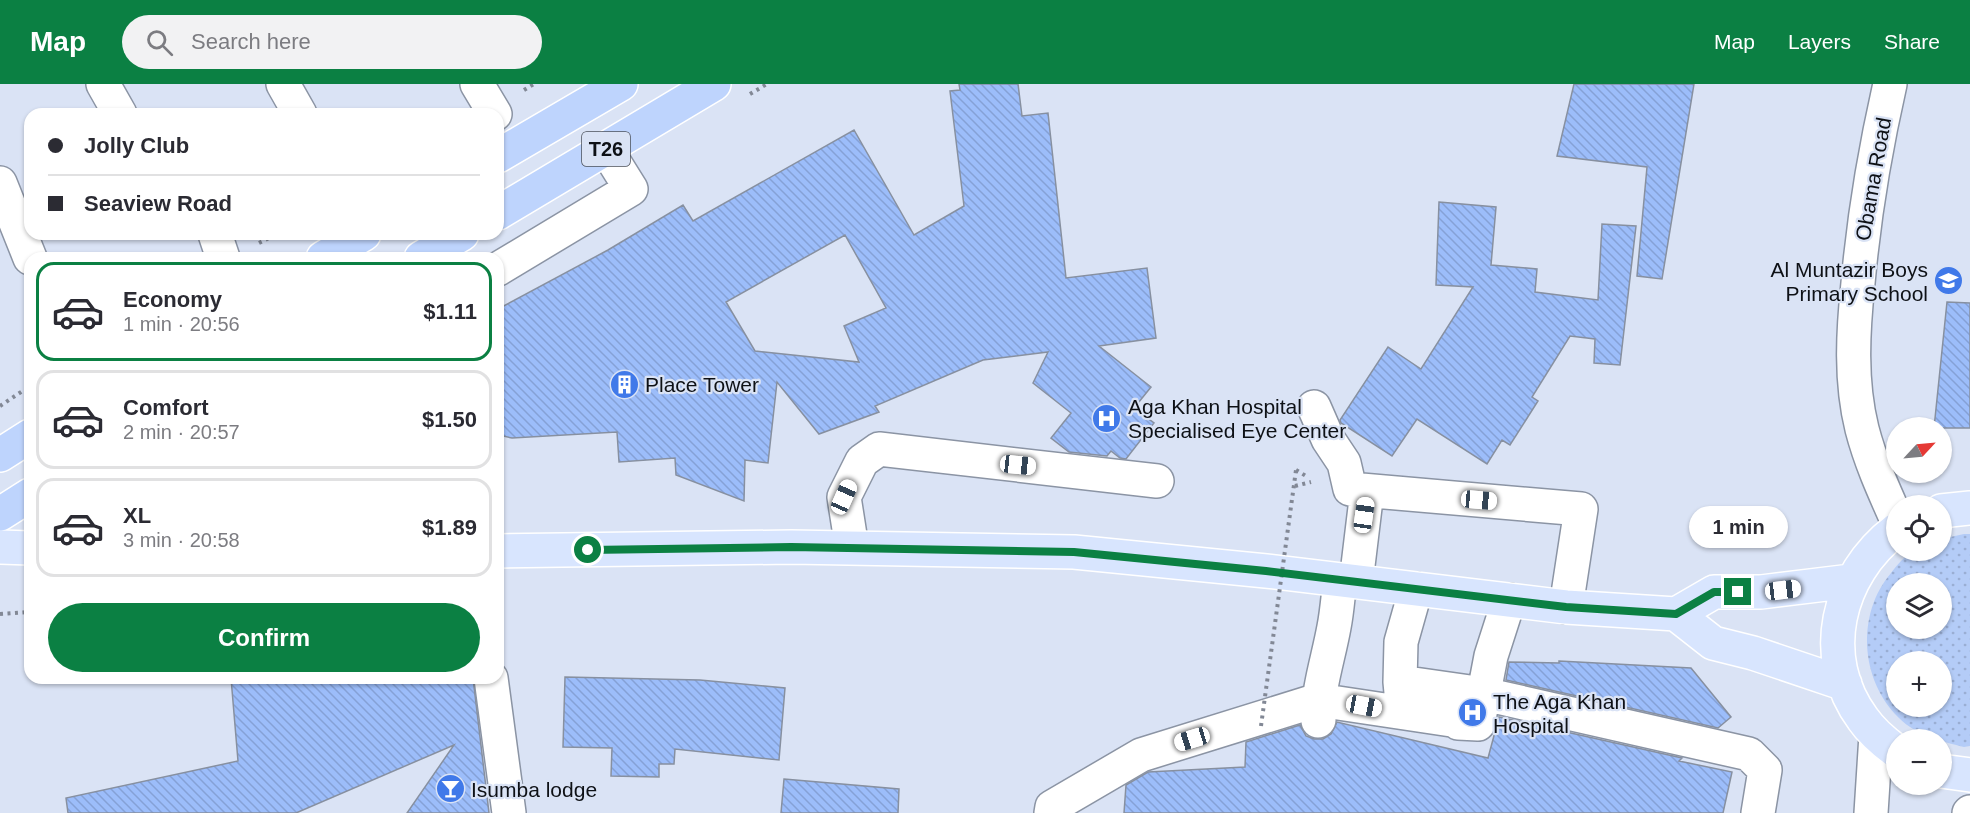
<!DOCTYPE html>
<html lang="en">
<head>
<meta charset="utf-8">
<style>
  body { margin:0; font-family:Arial,sans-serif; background:#f2f2f3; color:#2b2b33; height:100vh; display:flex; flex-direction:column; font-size:22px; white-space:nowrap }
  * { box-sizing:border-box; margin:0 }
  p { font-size:20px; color:#7c7c81 }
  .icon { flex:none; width:33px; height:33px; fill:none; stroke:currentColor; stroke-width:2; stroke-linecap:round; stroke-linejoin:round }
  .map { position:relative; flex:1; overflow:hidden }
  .drawer { position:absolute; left:24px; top:168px; width:480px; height:432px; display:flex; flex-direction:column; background:#fff; border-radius:18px; box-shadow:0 2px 4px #0004 }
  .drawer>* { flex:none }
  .top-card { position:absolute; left:24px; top:24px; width:480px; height:132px; border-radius:18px; box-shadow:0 2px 4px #0004; display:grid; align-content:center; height:132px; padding:0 24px; background:#fff }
  .needle { width:39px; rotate:64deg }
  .fabs { position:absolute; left:1886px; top:333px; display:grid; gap:12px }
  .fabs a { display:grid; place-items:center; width:66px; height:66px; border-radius:50%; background:#fff; box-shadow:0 2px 4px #0004; font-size:30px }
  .end { position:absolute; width:27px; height:27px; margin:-14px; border:8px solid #0b8043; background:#fff; box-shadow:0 0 0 3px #fff }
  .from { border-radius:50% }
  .bubble { position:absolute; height:42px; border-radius:21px; background:#fff; box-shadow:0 2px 4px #0004; font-size:20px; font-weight:700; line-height:42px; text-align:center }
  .car { position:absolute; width:18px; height:36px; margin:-18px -9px; border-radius:8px; box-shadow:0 0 4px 2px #0007; background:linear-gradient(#fff 24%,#345 0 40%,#fff 0 76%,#345 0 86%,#fff 0) }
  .top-card b { display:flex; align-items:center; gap:21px; height:57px; font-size:22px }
  .top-card b+b { border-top:2px solid #e1e1e2 }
  .top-card i { width:15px; height:15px; background:#2b2b33 }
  ul { padding:10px 0 0; list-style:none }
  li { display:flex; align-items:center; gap:18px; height:99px; margin:0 12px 9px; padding:0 12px; border:3px solid #e1e1e2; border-radius:18px }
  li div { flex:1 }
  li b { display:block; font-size:22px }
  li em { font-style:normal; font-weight:700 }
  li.on { border-color:#0b8043 }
  li>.icon { width:54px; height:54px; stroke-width:1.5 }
  .button { display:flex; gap:12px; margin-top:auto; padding:12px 24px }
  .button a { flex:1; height:69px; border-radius:36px; background:#0b8043; color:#fff; font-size:24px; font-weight:700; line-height:69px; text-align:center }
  header { display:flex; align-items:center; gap:36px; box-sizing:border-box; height:84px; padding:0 30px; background:#0b8043; color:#fff }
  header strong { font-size:28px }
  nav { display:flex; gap:33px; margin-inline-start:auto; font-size:21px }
  .search { width:420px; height:54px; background:#f2f2f3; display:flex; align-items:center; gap:15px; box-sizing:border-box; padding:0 21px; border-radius:33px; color:#7c7c81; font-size:22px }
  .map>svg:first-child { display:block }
  .grass { fill:url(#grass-dots); fill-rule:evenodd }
  .building { fill:url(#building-back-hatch); stroke:#8790a0; stroke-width:1.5; fill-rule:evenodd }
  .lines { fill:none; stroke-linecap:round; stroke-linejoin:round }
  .minor-casing { stroke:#8b94a4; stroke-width:36 }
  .major-casing { stroke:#fff; stroke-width:36 }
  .highway-casing { stroke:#fff; stroke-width:36 }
  .path { stroke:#828895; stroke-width:4; stroke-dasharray:3 4.5; stroke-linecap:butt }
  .minor { stroke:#fff; stroke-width:33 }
  .major { stroke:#d8e5fe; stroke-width:33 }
  .highway { stroke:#bed4fd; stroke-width:33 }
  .path-bridge { stroke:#828895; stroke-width:4; stroke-dasharray:3 4.5; stroke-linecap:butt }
  .route { stroke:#0b8043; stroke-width:8 }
  .labels { text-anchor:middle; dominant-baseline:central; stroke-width:4.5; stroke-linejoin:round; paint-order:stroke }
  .shield { fill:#dae3f5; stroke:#4b5059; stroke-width:1.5 }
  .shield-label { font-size:20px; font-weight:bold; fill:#0e1116 }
  .street-label { font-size:21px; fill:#0e1116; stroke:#dae3f5 }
  .poi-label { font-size:21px; fill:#0e1116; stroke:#dae3f5; text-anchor:start }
</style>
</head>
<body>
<header>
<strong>Map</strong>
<div class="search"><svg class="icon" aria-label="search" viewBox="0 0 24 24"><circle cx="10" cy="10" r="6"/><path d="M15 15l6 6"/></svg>Search here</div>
<nav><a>Map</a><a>Layers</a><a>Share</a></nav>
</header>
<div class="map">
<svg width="1970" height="729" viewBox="0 0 1970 729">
  <defs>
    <pattern id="grass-dots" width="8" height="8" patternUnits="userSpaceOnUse" patternTransform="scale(1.5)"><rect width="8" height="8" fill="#b4ccf7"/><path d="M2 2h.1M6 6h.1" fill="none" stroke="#9aaed3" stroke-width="1.8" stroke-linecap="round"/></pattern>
    <pattern id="building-back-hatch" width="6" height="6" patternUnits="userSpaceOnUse" patternTransform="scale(1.5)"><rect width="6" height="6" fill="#9cbdfa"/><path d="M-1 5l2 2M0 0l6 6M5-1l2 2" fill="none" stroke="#85a1d6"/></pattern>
  </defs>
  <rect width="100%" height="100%" fill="#dae3f5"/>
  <path class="grass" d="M1964,450h6v212l-6,1c-23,-6 -47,-11 -65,-29 -39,-38 -43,-104 -8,-145 6,-8 13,-17 23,-21 7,-4 19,-2 27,-2v-11zM1896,500h45v44h-45zM1896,578h45v44h-45z"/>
  <path class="building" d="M959,0h59l4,32 26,-3 18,165 81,-10 9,70 -57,8 52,41 -17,21 20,15 -28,36 -6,-1 -9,-7 -4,5 -38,-4 -18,-14 20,-25 -38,-30 15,-31 -65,8 -108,46 4,6 -60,22 -42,-52 -9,81 -23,-3 -1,41 -68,-26 -1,-17 -56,4 -2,-30 -105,6 -14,-3v-126l110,-59 75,-45 10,16 161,-91 60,105 50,-29 -14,-115 10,-1zM845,151l41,73 -42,18 15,36 -104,-11 -29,-49z
    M1574,0h120l-32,195 -25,-3 10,-109 -90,-11z
    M1439,118l57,5 -5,58 46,4 -2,23 63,8 4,-76 34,2 -16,139 -26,-2 1,-24 -25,-3 -38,61 6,4 -28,44 -8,-5 -15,24 -70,-45 -25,37 -51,-33 -1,-3 48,-73 33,22 52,-82 -37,-2z
    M1947,218l23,1v125h-36z
    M1559,577l132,7 40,49 -13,11 -212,-48 3,-18 50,1z
    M565,593l135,3 85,8 -6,72 -104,-11 -1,15h-15v13l-48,-1 1,-28 -49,-1z
    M231,594h242l16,135h-82l47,-68 -158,68h-228l-2,-15 172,-37z
    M1499,633l183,41 -3,3 53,11 -9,41h-599l2,-28 22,-13 97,-5 1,-25 54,-17 6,11 8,3h9l8,-5 6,-12 151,36z
    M784,695l115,10 -1,24h-117z"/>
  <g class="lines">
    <defs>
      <path id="minor" d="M103,0l17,30
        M283,0l17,30
        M477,0l18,30
        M1890,0c-15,66 -26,131 -32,199 -5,48 -8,98 4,146 8,31 21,60 34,89
        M0,99l30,75
        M215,150l8,24
        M498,185l133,-80 -25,-40
        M1314,323l14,32 16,24 6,26 231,20 -15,98
        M852,464l-8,-51 18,-36 17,-12 278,32
        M1356,498l11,-91
        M491,594l18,135
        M1400,598l84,12 265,60 16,16 -7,43
        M1402,619l-2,-21 1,-40 15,-53
        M1319,636l-1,1c0,-34 10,-61 16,-94 3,-15 4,-31 6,-47
        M1458,639l20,1 13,-68 18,-56
        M1051,729l1,-6 89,-52 177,-55 160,24
        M1871,729l5,-78
        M1969,729l1,-1"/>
      <path id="major" d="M1941,427l29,-3
        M1896,446c-59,45 -79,127 -33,189 9,13 21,23 33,32
        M0,463l30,1
        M498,467l293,-4 283,5 192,19 300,36 110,7 38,-22h47l90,-11
        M1676,530l37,29 40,10 92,31
        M1941,687l29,4"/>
      <path id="highway" d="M498,72l123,-72
        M498,129l216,-129
        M323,174l41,-24
        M421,174l41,-24
        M0,371l30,-19
        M0,430l30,-19"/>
    </defs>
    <use href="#minor" class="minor-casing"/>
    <use href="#major" class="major-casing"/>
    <use href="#highway" class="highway-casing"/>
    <path class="path" d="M524,6l10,-6
      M750,10l17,-10
      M259,159l18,-9
      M0,322l30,-20
      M1296,386l10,6
      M1295,402l16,-4
      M0,530l30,-2"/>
    <use href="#minor" class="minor"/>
    <use href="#major" class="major"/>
    <use href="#highway" class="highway"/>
    <path class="path-bridge" d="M1261,642l35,-256"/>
  </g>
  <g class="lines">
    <path class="route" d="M588,466l203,-3 283,5 192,19 300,36 110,7 38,-22h24"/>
  </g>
  <defs>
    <symbol id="school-disc" viewBox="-11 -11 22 22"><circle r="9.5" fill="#4079e9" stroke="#dae3f5"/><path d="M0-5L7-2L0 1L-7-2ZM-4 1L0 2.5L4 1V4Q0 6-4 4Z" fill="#fff"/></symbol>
    <symbol id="building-disc" viewBox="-11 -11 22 22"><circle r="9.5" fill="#4079e9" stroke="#dae3f5"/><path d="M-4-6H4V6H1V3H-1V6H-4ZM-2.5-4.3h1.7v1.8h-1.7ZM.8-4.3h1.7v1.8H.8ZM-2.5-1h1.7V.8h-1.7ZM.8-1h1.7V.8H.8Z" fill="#fff"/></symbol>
    <symbol id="hospital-disc" viewBox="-11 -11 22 22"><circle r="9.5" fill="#4079e9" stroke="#dae3f5"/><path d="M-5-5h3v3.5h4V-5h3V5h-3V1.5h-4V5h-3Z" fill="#fff"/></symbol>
    <symbol id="bar-disc" viewBox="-11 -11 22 22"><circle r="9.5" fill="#4079e9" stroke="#dae3f5"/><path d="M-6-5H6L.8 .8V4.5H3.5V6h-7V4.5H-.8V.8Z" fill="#fff"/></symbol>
  </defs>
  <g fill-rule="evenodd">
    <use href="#school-disc" x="1932" y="180" width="33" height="33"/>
    <use href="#building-disc" x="608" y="284" width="33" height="33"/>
    <use href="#hospital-disc" x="1090" y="318" width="33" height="33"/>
    <use href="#hospital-disc" x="1456" y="612" width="33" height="33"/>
    <use href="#bar-disc" x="434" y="688" width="33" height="33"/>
  </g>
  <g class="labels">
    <rect class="shield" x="582" y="48" width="48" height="34" rx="4.5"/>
    <g class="shield-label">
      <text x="606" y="65">T26</text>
    </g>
    <g class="street-label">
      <text transform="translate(1873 95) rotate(-80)">Obama Road</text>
    </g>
    <g class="poi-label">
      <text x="1928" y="185" text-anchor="end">Al Muntazir Boys<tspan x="1928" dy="24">Primary School</tspan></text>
      <text x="645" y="300">Place Tower</text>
      <text x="1128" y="322">Aga Khan Hospital<tspan x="1128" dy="24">Specialised Eye Center</tspan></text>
      <text x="1493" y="617">The Aga Khan<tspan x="1493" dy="24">Hospital</tspan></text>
      <text x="471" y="705">Isumba lodge</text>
    </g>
  </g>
</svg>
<div class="fabs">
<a><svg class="needle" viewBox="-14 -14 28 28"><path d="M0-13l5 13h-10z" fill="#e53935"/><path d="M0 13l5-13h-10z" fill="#7c7c81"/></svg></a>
<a><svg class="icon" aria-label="locate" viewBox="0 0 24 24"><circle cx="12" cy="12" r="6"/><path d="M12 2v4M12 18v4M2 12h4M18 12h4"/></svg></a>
<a><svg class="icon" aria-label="layers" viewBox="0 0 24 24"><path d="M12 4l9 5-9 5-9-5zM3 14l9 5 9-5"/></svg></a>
<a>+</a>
<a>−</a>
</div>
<i class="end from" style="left:588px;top:466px"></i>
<i class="end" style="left:1738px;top:508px"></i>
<div class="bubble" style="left:1689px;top:422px;width:99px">1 min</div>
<i class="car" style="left:1018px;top:381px;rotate:96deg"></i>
<i class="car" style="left:844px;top:413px;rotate:24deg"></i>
<i class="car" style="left:1479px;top:416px;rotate:95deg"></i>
<i class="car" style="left:1364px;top:431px;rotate:8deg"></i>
<i class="car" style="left:1783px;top:506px;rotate:83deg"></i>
<i class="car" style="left:1364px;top:622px;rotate:101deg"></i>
<i class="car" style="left:1192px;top:655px;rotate:253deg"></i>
<div class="top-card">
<b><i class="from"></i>Jolly Club</b>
<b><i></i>Seaview Road</b>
</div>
<section class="drawer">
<ul>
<li class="on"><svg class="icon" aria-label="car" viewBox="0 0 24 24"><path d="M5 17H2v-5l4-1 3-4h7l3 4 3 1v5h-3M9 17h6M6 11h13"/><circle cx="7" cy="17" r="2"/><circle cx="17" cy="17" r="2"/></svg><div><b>Economy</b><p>1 min · 20:56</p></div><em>$1.11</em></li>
<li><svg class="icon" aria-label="car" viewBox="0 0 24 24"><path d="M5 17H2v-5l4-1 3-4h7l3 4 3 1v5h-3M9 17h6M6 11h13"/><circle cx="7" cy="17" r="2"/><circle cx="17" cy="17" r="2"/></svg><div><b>Comfort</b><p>2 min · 20:57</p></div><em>$1.50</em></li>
<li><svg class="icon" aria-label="car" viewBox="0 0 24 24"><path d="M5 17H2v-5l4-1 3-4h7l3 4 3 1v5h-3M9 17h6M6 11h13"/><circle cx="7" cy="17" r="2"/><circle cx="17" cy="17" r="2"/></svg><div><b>XL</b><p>3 min · 20:58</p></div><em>$1.89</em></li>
</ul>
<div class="button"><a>Confirm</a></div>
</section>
</div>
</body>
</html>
